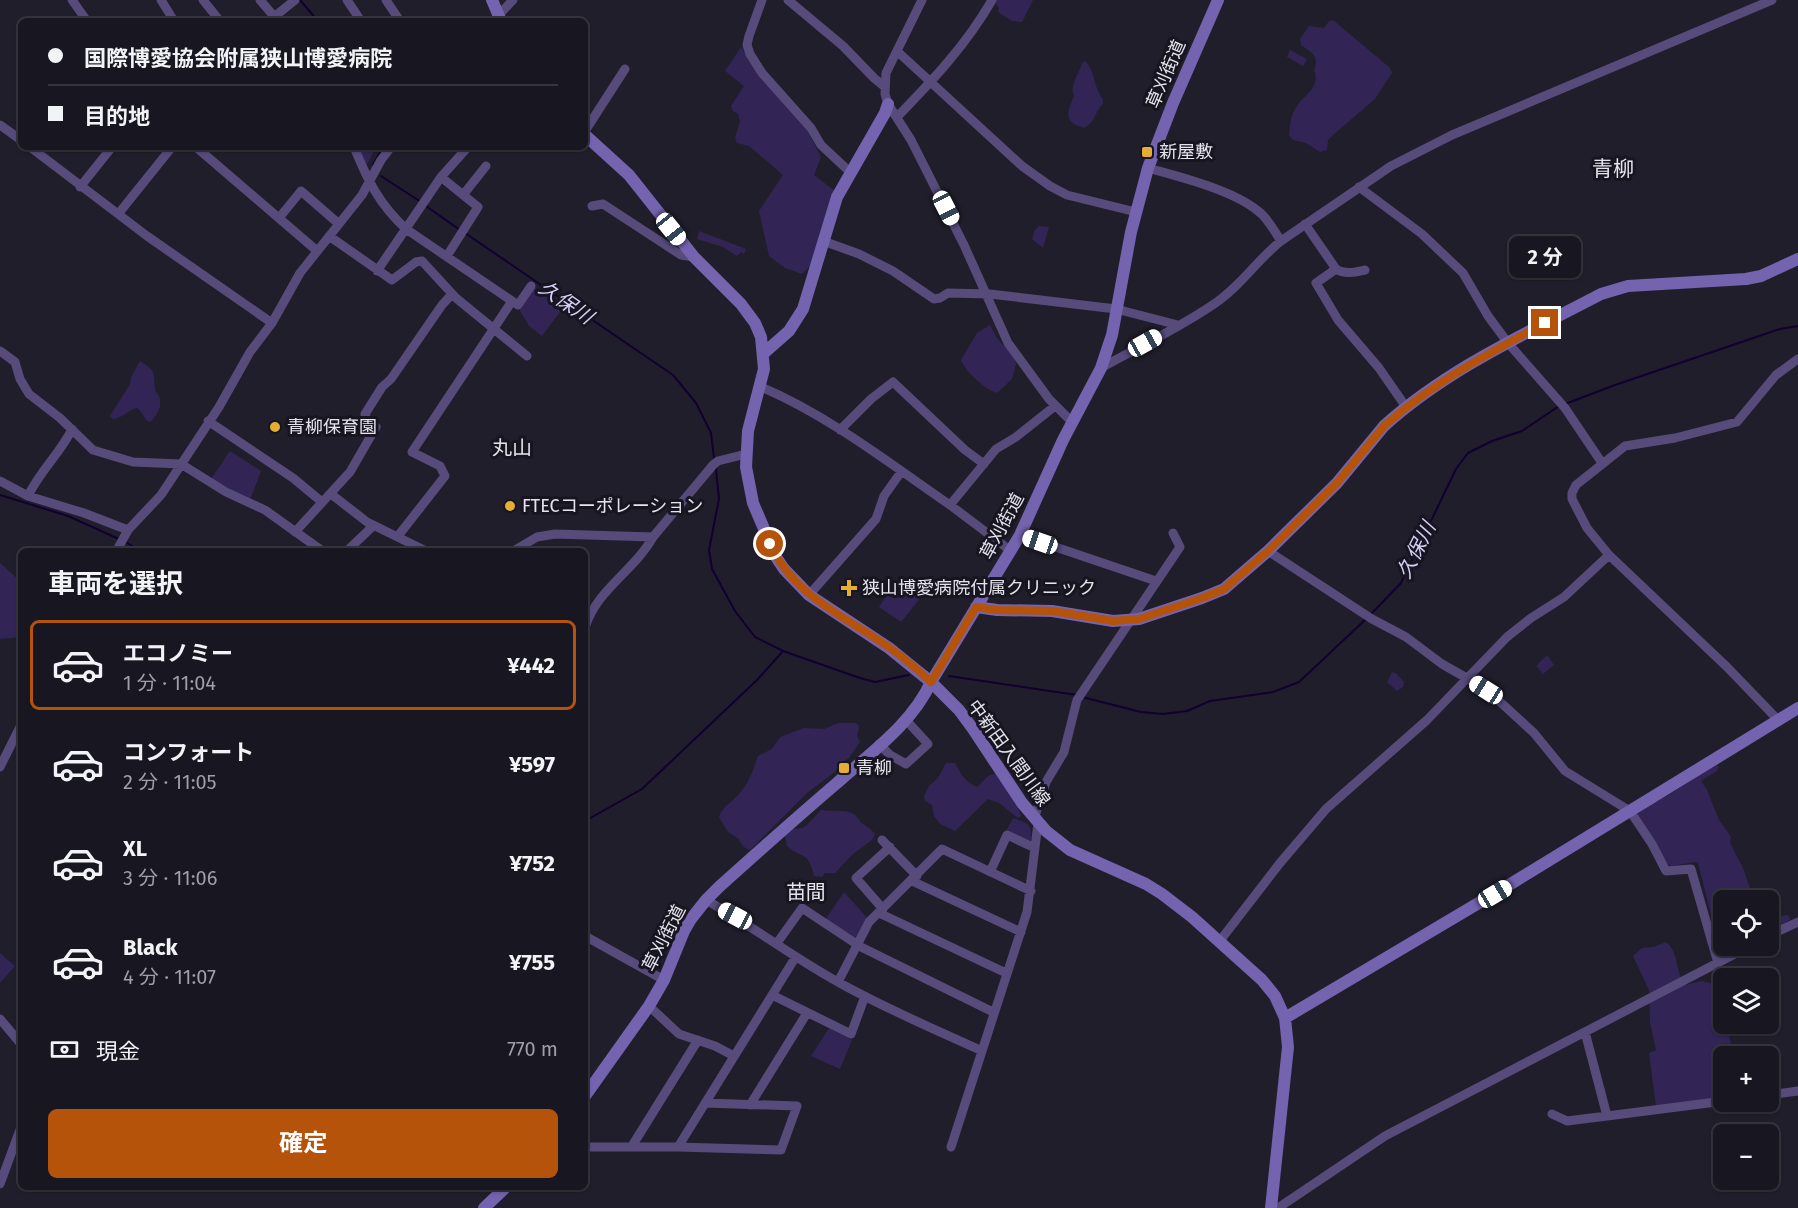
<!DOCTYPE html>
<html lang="ja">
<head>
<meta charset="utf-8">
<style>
  body { margin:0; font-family:"Fira Sans","Noto Sans JP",sans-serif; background:#25232d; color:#f1f3f6; height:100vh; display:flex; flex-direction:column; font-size:22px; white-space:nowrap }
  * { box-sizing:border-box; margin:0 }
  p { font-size:20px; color:#9f9fa5 }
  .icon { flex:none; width:33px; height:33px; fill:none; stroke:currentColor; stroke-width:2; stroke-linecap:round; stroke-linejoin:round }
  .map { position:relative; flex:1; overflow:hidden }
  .drawer { position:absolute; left:18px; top:548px; width:570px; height:642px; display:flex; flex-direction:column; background:#181620; border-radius:9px; box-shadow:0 2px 4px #0004,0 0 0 2px #36353e }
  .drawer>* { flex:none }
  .top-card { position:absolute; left:18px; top:18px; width:570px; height:132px; border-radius:9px; box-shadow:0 2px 4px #0004,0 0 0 2px #36353e; display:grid; align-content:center; height:132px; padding:0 30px; background:#181620 }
  .controls { position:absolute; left:1713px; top:890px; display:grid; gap:12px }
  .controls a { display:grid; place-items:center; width:66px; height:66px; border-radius:9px; background:#181620; box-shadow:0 2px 4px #0004,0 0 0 2px #36353e; font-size:30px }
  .end { position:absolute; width:27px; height:27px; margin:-14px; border:8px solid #b45309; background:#fff; box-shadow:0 0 0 3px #fff }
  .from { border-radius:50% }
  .bubble { position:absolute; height:42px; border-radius:9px; background:#181620; box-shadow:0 2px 4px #0004,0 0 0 2px #36353e; font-size:20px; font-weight:700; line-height:42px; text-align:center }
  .car { position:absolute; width:18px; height:36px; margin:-18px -9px; border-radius:8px; box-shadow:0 0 4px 2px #0007; background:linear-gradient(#fff 24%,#345 0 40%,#fff 0 76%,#345 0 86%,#fff 0) }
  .top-card b { display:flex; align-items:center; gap:21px; height:57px; font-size:22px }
  .top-card b+b { border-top:2px solid #36353e }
  .top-card i { width:15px; height:15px; background:#f1f3f6 }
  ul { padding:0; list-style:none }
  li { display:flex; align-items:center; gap:18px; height:90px; margin:0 12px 9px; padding:0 18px; border:3px solid transparent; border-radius:9px }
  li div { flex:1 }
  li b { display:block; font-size:22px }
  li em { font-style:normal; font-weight:700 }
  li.active { border-color:#b45309 }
  li>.icon { width:54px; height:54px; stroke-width:1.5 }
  h2 { padding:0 30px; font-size:27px; line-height:72px }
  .pay { display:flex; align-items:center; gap:15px; height:66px; padding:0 30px; font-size:22px }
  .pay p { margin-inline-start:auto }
  .cta { display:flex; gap:12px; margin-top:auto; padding:12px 30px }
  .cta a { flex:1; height:69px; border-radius:9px; background:#b45309; color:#fff; font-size:24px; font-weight:700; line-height:69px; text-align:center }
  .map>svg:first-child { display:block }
  .green { fill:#322556 }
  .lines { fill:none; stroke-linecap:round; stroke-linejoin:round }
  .stream { stroke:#120130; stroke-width:2 }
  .street { stroke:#564b7b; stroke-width:9 }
  .secondary { stroke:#7463ae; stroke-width:12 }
  .route { stroke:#b45309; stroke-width:8 }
  .poi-dot { fill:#e4ae35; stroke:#171520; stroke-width:2 }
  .labels { text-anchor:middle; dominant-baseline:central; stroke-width:6; stroke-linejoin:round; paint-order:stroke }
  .street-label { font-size:18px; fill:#e5e4ec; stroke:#171520 }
  .poi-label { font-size:18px; fill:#e5e4ec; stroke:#171520; text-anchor:start }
  .water-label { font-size:20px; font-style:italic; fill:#d6cff8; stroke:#171520 }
  .neighbourhood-label { font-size:20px; fill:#e5e4ec; stroke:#171520 }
  .quarter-label { font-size:21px; fill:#e5e4ec; stroke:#171520 }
</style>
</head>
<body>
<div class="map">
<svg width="1798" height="1208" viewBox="0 0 1798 1208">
  <rect width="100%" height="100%" fill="#201e2a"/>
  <path class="green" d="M993,0h40l-11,22 -10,-1 -14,-9 1,-4z
    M1333,20l56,47 3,6 -17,26 -41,35 -6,6 -1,10 -7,2 -14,-9 -13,-3 -4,-5c1,-8 1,-16 5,-24 7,-15 28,-23 20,-41 6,-14 -3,-18 -13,-25l-1,-6 9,-13 15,2 5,-7z
    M741,47l18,28 46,51 16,31 -7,18 21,16 -16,45 -7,28 -10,10 -17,-6 -16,-12 -10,-45 24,-36 -34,-29 -12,-3 -2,-5 5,-17 -2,-7 -5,-3 -2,-5 13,-20 -19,-15z
    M1290,50l17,9 -4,7 -16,-9z
    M1085,61c11,11 8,26 18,38v5c-8,7 -8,19 -19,24 -21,-6 -17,-15 -10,-32 -5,-11 5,-21 8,-33z
    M358,147h18l-10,19z
    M1039,226l10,1 -6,21 -11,-9 3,-9z
    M699,231l47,18 -2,5 -3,-2 -4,4 -14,-9 -26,-8z
    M534,287l29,21 -21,28 -13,-10 -10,-17z
    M990,325l7,13 17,19 2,7 -4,15 -15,14c-13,-4 -31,-21 -36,-33l16,-27z
    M140,361c17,12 13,9 15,27 0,4 3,5 4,8 4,11 -2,19 -9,26 -6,-2 -7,-10 -13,-14 -9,2 -14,10 -24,11l-3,-3 20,-32 1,-7z
    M230,451l31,20 -11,29 -39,-21z
    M0,563l21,19v55l-21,2z
    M897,580l25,16 -21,26 -22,-15z
    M1547,655l7,10 -11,9 -7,-8z
    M1392,672l4,1 8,9 -1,5 -6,4 -10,-9z
    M838,723h18l3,3 -2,10 3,6 -12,17 -7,3 -6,10 -27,20 -58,58c-6,-2 -9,-5 -11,-11l-11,-7 -9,-15c4,-11 11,-13 19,-22 12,-13 14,-23 20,-39l14,-7 8,-12 24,-9 20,1z
    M946,763h9c5,10 11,20 22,24 7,-5 9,-13 19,-13l21,32 4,10 -3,2 -19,-15 -11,-4 -33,32 -15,-7 -6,-8 -2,-11 -7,-4 -1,-5 5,-10 9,-8z
    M1716,764l3,3 -2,4 -16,10 6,9 12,30 12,17 -1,6 13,25 11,32h-30v45h20l-17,8 -4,-1 -4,-6 -21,-83 -3,-1 -24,4 -5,-3 -29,-49 9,-7 26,-14z
    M821,810c10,2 25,-1 33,4 4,3 6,8 10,11 5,3 7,4 11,9l-3,6 -19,14 -18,19h-10l-3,4 -8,-1c-6,-26 -11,-16 -27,-30l-2,-10 8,-7 10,-1 4,-3z
    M1013,818c15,6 19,4 18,22l-3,2 -22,-11z
    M844,892l24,27 -11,19h-4l-28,-18z
    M1786,915l3,1 1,4 -21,13v-16l7,1z
    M1666,942c14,11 8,30 20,43l15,-4 15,3 7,29 1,10h2l8,33h-10l-1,42 -67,8 -7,-53 7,-3 -6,-28 -1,-32 -16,-34 9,-8 12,-1z
    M0,953l15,13 -15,17z
    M829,1028l23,12 -12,29 -29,-13z"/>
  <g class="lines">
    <path class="stream" d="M300,0l18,21
      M373,165l10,-18
      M381,176l40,26
      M426,206l34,24
      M465,233l208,142 23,28 15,30 3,25
      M1565,404l50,-19 165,-56 18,-3
      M716,469l3,30 -10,51 3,19 23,42 20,26 28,14 77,27 15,4 34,-7
      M0,495l68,21 53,24
      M126,542l12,8
      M1370,615l31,-32 55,-114 12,-16 24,-12 30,-10 37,-25
      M949,676l128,19
      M1082,697l59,15 22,2 24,-3 23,-10 63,-9 26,-10 67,-63
      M585,821l57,-32 115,-109 26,-29"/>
    <path class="street" d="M72,0l15,21
      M161,0l13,21
      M203,0l17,21
      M260,0l18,21
      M347,0l14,21
      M386,0l14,21
      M762,0l-13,36 -2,9 3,9 12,19 49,55 10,17 30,28
      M788,0l55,46 31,32 11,9
      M922,0l-36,73 -1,21 3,10 23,36 53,105 44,98 41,56 23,23
      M269,21l26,-21
      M493,21l20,-21
      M898,52l124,114 28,20 17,9 69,17
      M897,117c35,-36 70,-73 95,-117
      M0,125l21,15
      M585,131l40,-62
      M30,147l117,89 125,87
      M196,147l120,103
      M354,147c14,34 25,57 52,82l106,72 -100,151 28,14 5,10 -47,60
      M1148,168c32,9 85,22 110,43 10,7 16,20 23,30
      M441,177l37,30 -31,49
      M80,187l32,-40
      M1359,187l63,47 41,39 25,43 20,27 57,65 37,55
      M463,195l23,-29
      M592,206l11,-2 78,51 13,2
      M119,213l53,-66
      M279,218l22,-27 38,33
      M1305,224l31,45c9,6 20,3 29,1
      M329,236l63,44 24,-18 6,-1 34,37 71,58
      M823,241l36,13 34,17 41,28 6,-1 8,-5 42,1 126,15 62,16
      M1336,269l-20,14 22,37 41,48 27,39
      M377,271l64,-94 26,-29
      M512,301l6,4 13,-19
      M0,351l15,11 5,17 9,15 31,24 33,32 40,12 48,2 45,28 39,18 56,40
      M1101,368c38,-21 78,-40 113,-64 26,-17 43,-44 67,-63l110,-75 61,-31 320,-135
      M761,387c68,29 128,76 189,118l46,-56 20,-12 39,-31
      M208,421l85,57 29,24
      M840,430l31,-31 22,-17 72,68 19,14
      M0,481l28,15 56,17 44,17
      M331,494l36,28 57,28
      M28,496c13,-27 32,-42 44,-67
      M950,505l61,46
      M295,532l55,-60 26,-45 -9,-7 -2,-6 17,-27 9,-8 51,-74 10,-11
      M1020,535l136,46
      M117,550l11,-20 33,-35 58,-88 31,-55 22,-29 28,-50 62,-78 19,-35 10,-13
      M348,550l25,-24
      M515,550l22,-13 18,-3 98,3
      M1268,551l104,68 34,18 36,27 44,25 48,44 31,38 65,40 22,33 14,27 25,-2 27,94
      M809,595l67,-76 8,-23 17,-24
      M585,628c11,-38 49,-57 68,-91l60,-72 5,-4 28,-7
      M1778,720l-51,-53 -118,-112 -22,-27 -15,-29v-6l4,-8 49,-39 50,-8 62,-16 39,-47 22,-16
      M879,744l11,11 16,9 22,-20 -22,-24
      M0,767l21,-42
      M1034,819l12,-37 18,-30 13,-52 103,-153 -7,-14
      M882,840l35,36
      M990,872l17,-37 28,13
      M912,881l109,51
      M706,900c45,25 86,57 132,82 46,26 96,47 144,69
      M883,909l-27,-31 34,-31
      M879,913l127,60
      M585,936l79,44
      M1768,936l30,-14
      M1219,942l61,-79 46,-54 101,-89 80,-83 24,-19 33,-21 45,-42
      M777,943l25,-35 59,39 132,65
      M838,982l31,-60 73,-73 89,42
      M772,995l79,39 14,-38
      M649,1006l30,28 36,12 19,10
      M0,1019l21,25
      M1585,1032l22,84 117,-15
      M1768,1095l30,-4
      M750,1105l57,-92
      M1552,1114l15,7 40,-5
      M632,1146l66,-106
      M585,1147h93l103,3 16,-44 -92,-3
      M678,1147l117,-189
      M951,1147l76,-235 11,-89
      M0,1184l21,-57
      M1278,1208l107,-72 367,-191"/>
    <path class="secondary" d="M492,0l9,21
      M585,135l44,40 65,82 47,47 14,19 6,14 3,32 -16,62 -2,36 7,36 23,54 8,12 25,26 80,53 42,34 28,28 14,19 49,74 24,28 24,19 76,34 16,10 30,23 70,63 13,16 10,22 3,29 -17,161
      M764,353l25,-22 14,-22 34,-112 48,-84 3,-9
      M976,607l21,3 55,1 61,10 26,-2 63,-21 22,-9 44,-38 69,-68 47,-57c63,-57 143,-93 217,-132l27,-8 118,-7 15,-3 37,-17
      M1285,1018l224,-133 289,-177
      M585,1096l64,-90 15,-26 20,-49 7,-12 15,-19 13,-13c39,-35 78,-70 118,-104 33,-30 75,-59 94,-101l89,-147 43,-95 38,-72 11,-33 19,-103 17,-64 25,-65 45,-103
      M484,1208l23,-22"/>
  </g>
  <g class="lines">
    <path class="route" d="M770,544c21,46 62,66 102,92 21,13 41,29 59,46l45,-75 21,3 56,1 60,10 26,-2 63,-21 22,-9 44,-38 69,-68 47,-57c48,-43 105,-73 161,-103"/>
  </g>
  <g class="poi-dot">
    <rect x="1141" y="146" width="12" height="12" rx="3"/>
    <circle cx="275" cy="427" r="6"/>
    <circle cx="510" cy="506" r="6"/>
    <path d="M846 579h6v6h6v6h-6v6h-6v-6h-6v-6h6z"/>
    <rect x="838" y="762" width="12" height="12" rx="3"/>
  </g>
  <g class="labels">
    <g class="street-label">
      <text transform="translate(1166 74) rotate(-67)">草刈街道</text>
      <text transform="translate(1002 526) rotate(-62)">草刈街道</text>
      <text transform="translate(1009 753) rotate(54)">中新田入間川線</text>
      <text transform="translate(664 938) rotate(-63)">草刈街道</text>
    </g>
    <g class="poi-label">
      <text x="1159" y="152">新屋敷</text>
      <text x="287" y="427">青柳保育園</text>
      <text x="522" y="506">FTECコーポレーション</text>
      <text x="862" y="588">狭山博愛病院付属クリニック</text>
      <text x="856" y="768">青柳</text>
    </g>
    <g class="water-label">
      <text transform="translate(566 302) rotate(34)">久保川</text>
      <text transform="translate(1416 550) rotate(-63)">久保川</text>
    </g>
    <g class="neighbourhood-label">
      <text x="512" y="448">丸山</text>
      <text x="806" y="892">苗間</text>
    </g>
    <g class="quarter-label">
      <text x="1613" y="169">青柳</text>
    </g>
  </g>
</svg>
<div class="controls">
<a><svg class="icon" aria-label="locate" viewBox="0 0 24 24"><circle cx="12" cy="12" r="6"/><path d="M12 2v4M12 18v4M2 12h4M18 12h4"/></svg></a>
<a><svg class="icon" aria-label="layers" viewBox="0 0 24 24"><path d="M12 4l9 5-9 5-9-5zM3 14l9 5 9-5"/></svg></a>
<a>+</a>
<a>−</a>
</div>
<i class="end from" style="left:770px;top:544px"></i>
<i class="end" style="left:1545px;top:323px"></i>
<div class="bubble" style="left:1509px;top:236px;width:72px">2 分</div>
<i class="car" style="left:946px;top:208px;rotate:153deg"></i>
<i class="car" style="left:671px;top:229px;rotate:141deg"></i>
<i class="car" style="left:1145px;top:343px;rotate:61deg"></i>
<i class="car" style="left:1040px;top:542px;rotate:289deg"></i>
<i class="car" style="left:1486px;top:690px;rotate:302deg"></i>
<i class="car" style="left:1495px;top:894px;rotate:59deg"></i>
<i class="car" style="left:735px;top:916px;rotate:298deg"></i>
<div class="top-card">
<b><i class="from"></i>国際博愛協会附属狭山博愛病院</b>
<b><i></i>目的地</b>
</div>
<section class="drawer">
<h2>車両を選択</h2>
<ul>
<li class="active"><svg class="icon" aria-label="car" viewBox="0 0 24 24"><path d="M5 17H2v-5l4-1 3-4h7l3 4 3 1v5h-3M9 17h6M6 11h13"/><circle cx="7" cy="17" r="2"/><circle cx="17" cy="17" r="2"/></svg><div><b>エコノミー</b><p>1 分 · 11:04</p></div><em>¥442</em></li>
<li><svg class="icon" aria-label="car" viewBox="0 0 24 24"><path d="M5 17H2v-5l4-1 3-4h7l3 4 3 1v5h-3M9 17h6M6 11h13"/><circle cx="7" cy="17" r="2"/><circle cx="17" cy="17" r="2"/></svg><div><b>コンフォート</b><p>2 分 · 11:05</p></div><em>¥597</em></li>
<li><svg class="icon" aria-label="car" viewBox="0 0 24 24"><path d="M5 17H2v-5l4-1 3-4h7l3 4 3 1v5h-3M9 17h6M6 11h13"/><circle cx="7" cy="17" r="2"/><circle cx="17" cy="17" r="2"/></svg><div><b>XL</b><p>3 分 · 11:06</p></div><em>¥752</em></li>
<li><svg class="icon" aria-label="car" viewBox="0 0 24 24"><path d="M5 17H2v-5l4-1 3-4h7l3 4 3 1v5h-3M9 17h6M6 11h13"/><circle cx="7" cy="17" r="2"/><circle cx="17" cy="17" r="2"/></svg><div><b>Black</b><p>4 分 · 11:07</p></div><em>¥755</em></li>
</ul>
<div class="pay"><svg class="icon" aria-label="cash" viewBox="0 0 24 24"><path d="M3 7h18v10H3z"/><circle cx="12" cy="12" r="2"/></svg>現金<p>770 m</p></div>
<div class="cta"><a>確定</a></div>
</section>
</div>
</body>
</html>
